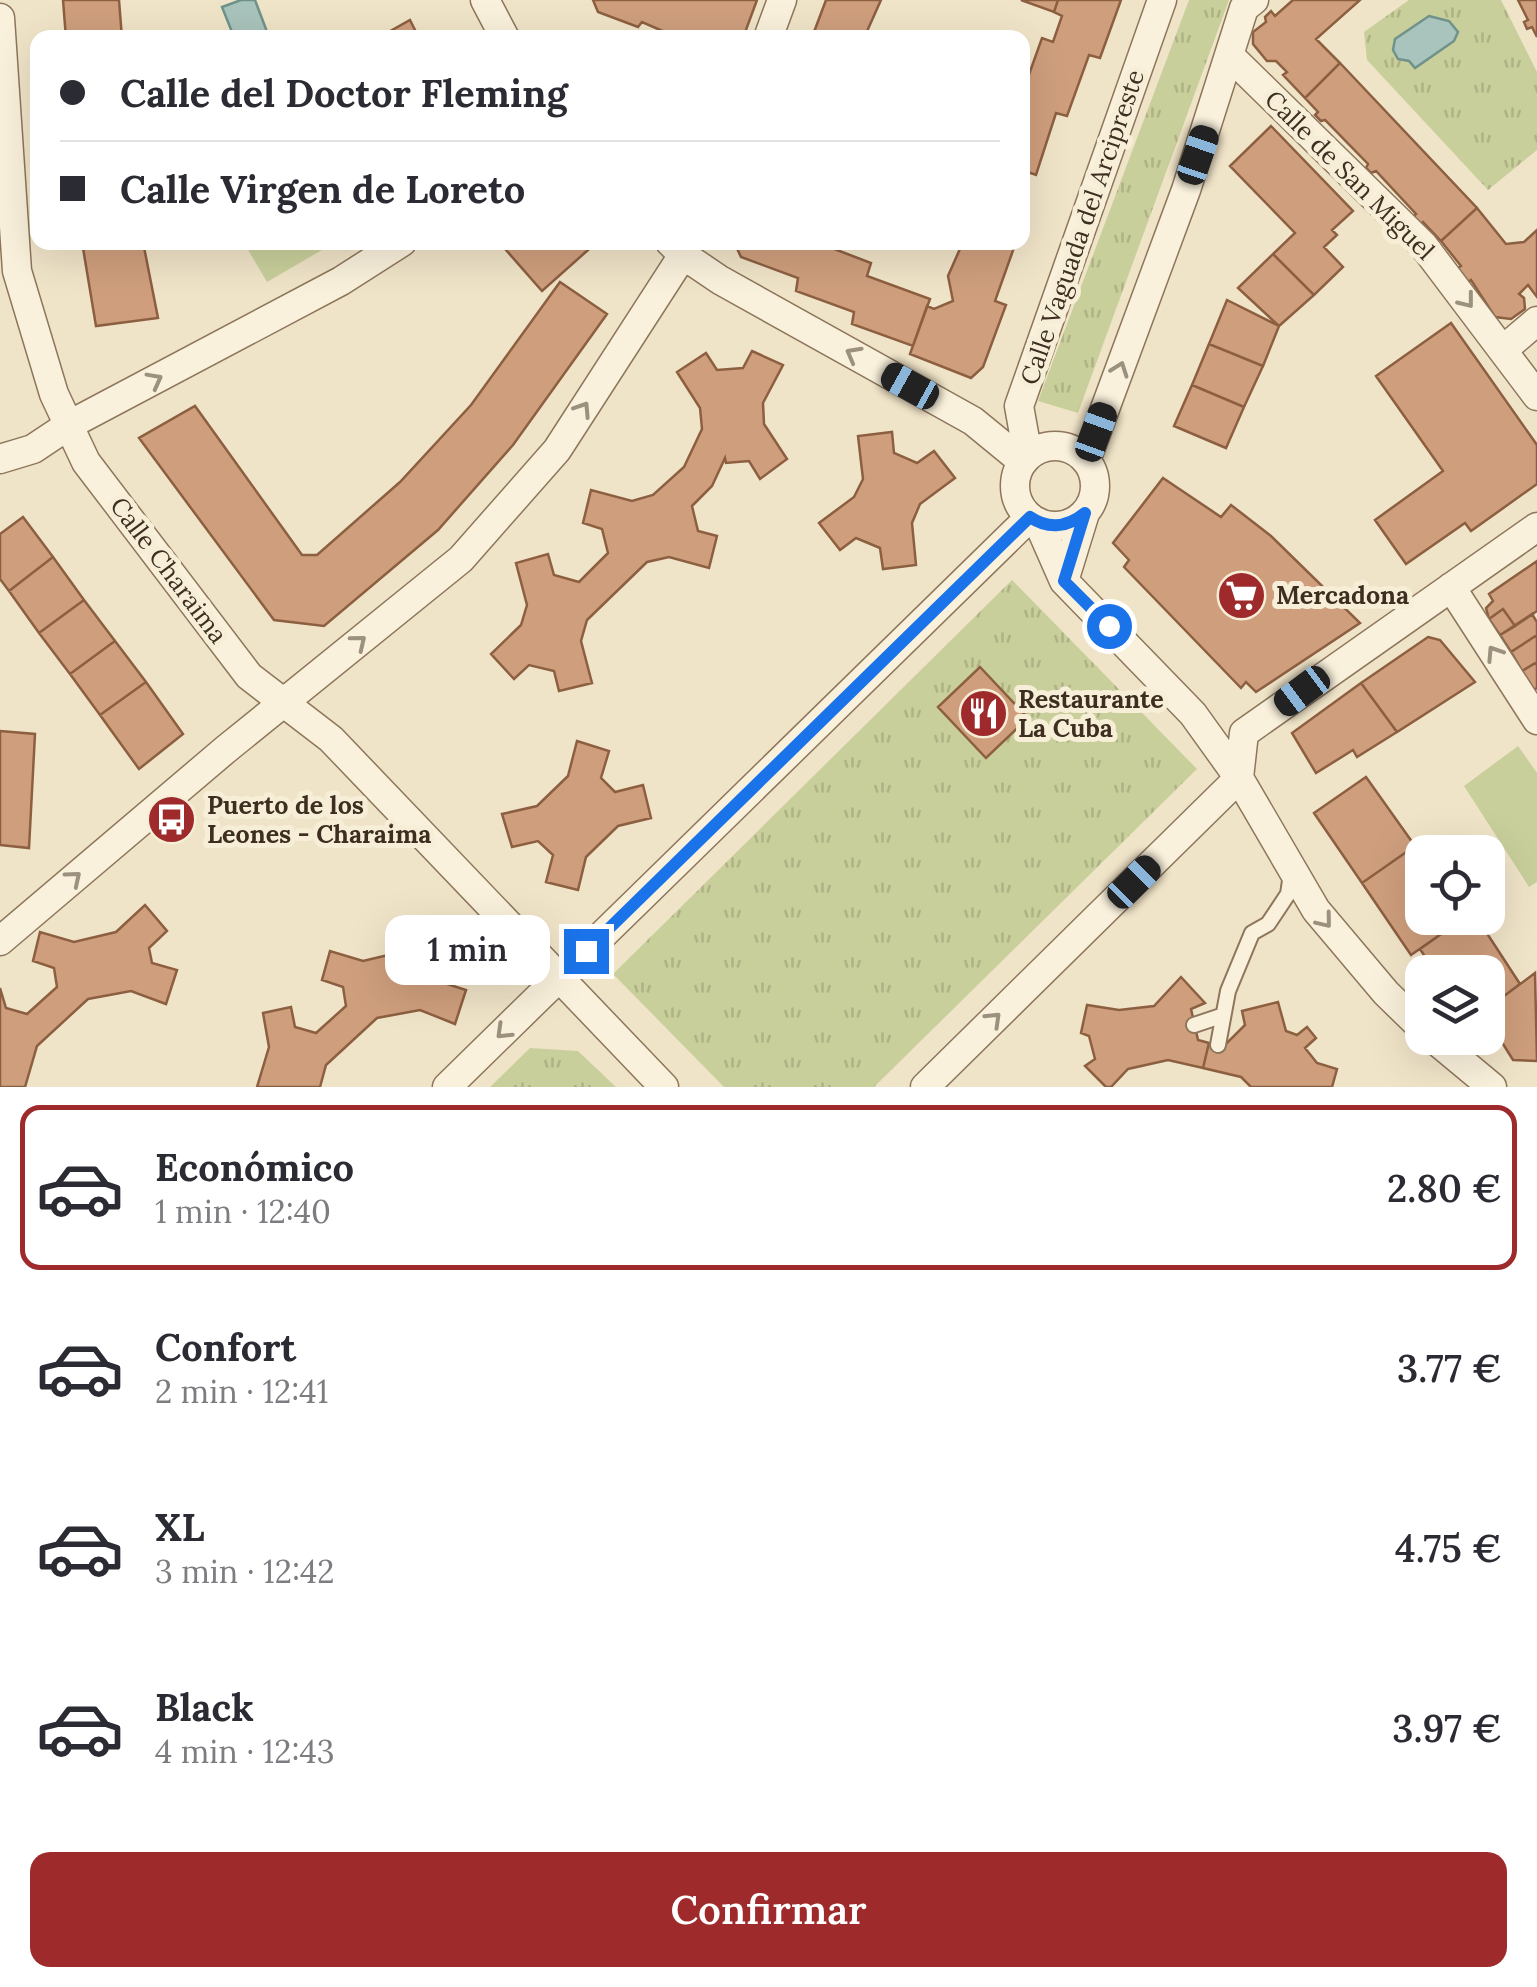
<!DOCTYPE html>
<html lang="es">
<head>
<meta charset="utf-8">
<style>
  body { margin:0; font-family:Lora,serif; background:#f2f2f3; color:#2b2b33; height:100vh; display:flex; flex-direction:column; font-size:38px; white-space:nowrap }
  * { box-sizing:border-box; margin:0 }
  p { font-size:32px; color:#7c7c81 }
  .icon { flex:none; width:55px; height:55px; fill:none; stroke:currentColor; stroke-width:2; stroke-linecap:round; stroke-linejoin:round }
  .map { position:relative; height:1087px; overflow:hidden }
  .side { display:flex; flex-direction:column; background:#fff; flex:1 }
  .side>* { flex:none }
  .hud { position:absolute; left:30px; top:30px; width:1000px; height:220px; border-radius:20px; box-shadow:0 10px 40px #0002; display:grid; align-content:center; height:220px; padding:0 30px; background:#fff }
  .tools { position:absolute; left:1405px; top:835px; display:grid; gap:20px }
  .tools a { display:grid; place-items:center; width:100px; height:100px; border-radius:20px; background:#fff; box-shadow:0 10px 40px #0002; font-size:50px }
  .end { position:absolute; width:45px; height:45px; margin:-22px; border:12px solid #1a73e8; background:#fff; box-shadow:0 0 0 5px #fff }
  .from { border-radius:50% }
  .bubble { position:absolute; height:70px; border-radius:20px; background:#fff; box-shadow:0 10px 40px #0002; font-size:32px; font-weight:600; line-height:70px; text-align:center }
  .car { position:absolute; width:30px; height:60px; margin:-30px -15px; border-radius:12px; box-shadow:0 0 8px 2px #0007; background:linear-gradient(#222 24%,#8ab4d8 0 40%,#222 0 76%,#8ab4d8 0 86%,#222 0) }
  .hud b { display:flex; align-items:center; gap:35px; height:95px; font-size:38px }
  .hud b+b { border-top:2px solid #e1e1e2 }
  .hud i { width:25px; height:25px; background:#2b2b33 }
  ul { padding:18px 0 0; list-style:none }
  li { display:flex; align-items:center; gap:30px; height:165px; margin:0 20px 15px; padding:0 10px; border:5px solid transparent; border-radius:20px }
  li div { flex:1 }
  li b { display:block; font-size:38px }
  li em { font-style:normal; font-weight:600 }
  li.on { border-color:#9e2a2b }
  li>.icon { width:90px; height:90px; stroke-width:1.5 }
  .primary-button { display:flex; gap:20px; margin-top:auto; padding:20px 30px }
  .primary-button a { flex:1; height:115px; border-radius:20px; background:#9e2a2b; color:#fff; font-size:40px; font-weight:600; line-height:115px; text-align:center }
  .map>svg:first-child { display:block }
  .grass { fill:url(#grass-tufts) }
  .garden { fill:#c9cf9b }
  .water { fill:#a9c4bc; stroke:#6f938a; stroke-width:2.5 }
  .building { fill:#cf9f7d; stroke:#8d5f41; stroke-width:2.5 }
  .lines { fill:none; stroke-linecap:round; stroke-linejoin:round }
  .service-casing { stroke:#8d765c; stroke-width:18 }
  .minor-casing { stroke:#8d765c; stroke-width:31 }
  .service { stroke:#faf1dc; stroke-width:14 }
  .minor { stroke:#faf1dc; stroke-width:28 }
  .oneway { stroke:#9c907e }
  .route { stroke:#1a73e8; stroke-width:12 }
  .labels { text-anchor:middle; dominant-baseline:central; stroke-width:10; stroke-linejoin:round; paint-order:stroke }
  .street-label { font-size:25px; fill:#3d2e20; stroke:#f7eed8 }
  .poi-label { font-size:25px; font-weight:bold; fill:#3d2e20; stroke:#f7eed8; text-anchor:start }
</style>
</head>
<body>
<div class="map">
<svg width="1537" height="1087" viewBox="0 0 1537 1087">
  <defs>
    <pattern id="grass-tufts" width="24" height="20" patternUnits="userSpaceOnUse" patternTransform="scale(2.5)"><rect width="24" height="20" fill="#c9cf9b"/><path d="M3 7l-1-3M5 7V3M7 7l1-3M15 17l-1-3M17 17v-4M19 17l1-3" fill="none" stroke="#aeb285"/></pattern>
  </defs>
  <rect width="100%" height="100%" fill="#f0e4c8"/>
  <path class="grass" d="M1189,0h40l-151,413 -40,-12z
    M1409,0h92l36,72v78l-49,40 -121,-130 -3,-28z
    M1012,580l185,189 -323,318h-150l-111,-113z
    M530,1048l48,3 38,36h-126z"/>
  <path class="garden" d="M244,243h90l-67,39z
    M1518,746l19,27v109l-8,5 -65,-101z"/>
  <path class="water" d="M241,0h14l14,37h-35l-12,-30z
    M1429,16l20,5 9,11 -4,9 -39,27 -6,-7 -11,-2 -5,-9 2,-11z"/>
  <path class="building" d="M63,0h56l3,38h-56z
    M593,0h164l-14,38h-80l2,-6 -23,-10 -4,5 -40,-15z
    M826,0h55l-17,38h-44l-6,-6z
    M1021,0h37l-4,12z
    M1058,0h63l-21,58 -11,-3 -22,61 -11,-3 -20,62 -14,-5v-76l20,-56 11,4 9,-26 -8,-4z
    M1293,0h67l-44,39 24,24 -35,35 -22,-23 4,-3 -11,-11h-9l-14,-17v-12l13,-10 -1,-5 6,-6 4,5z
    M1518,0h19v37l-5,-10 -5,2 -3,-7 4,-2z
    M410,20l9,18h-41z
    M1340,63l137,145 -36,33 -18,-19 -3,3 -7,-8 3,-3 -40,-43 -5,2 -5,-5 2,-4 -43,-44 -4,1 -6,-6 3,-3 -13,-14z
    M1271,126l82,85 -21,19 5,5 -13,12 19,20 -29,28 -41,-41 22,-21 -65,-67z
    M1477,208l29,36 18,-2 13,-12v67l-9,-12 -9,9 5,4 1,11 -14,10 -16,-2 -24,-37 -5,3 -10,-14 5,-3 -20,-25z
    M82,242h61l15,76 -62,8z
    M499,242h83l6,8 -46,41z
    M734,242h82l55,21 -4,13 63,23 -17,47 -61,-22 2,-12 -58,-21 2,-13 -57,-21z
    M963,242h53l-21,59 11,4 -23,62 -12,11 -61,-24 17,-48 7,3 19,-8 -5,-25z
    M1273,254l41,41 -35,31 -41,-38z
    M560,282l47,32 -94,131 -75,85 -114,96 -50,-6 -135,-182 56,-32 107,149h15l83,-73 71,-77z
    M1227,300l52,26 -16,40 -54,-22z
    M1451,323l86,122v39l-66,47 -6,-8 -59,41 -31,-44 68,-49 -67,-95z
    M1209,344l54,22 -19,41 -52,-22z
    M752,351l31,14 -20,38 1,21 23,35 -27,20 -11,-18 -23,2 -1,-5 -13,28 -20,20 6,25 19,5 -8,32 -40,-11 -22,5 -60,58 -6,21 11,42 -33,8 -5,-20 -25,-6 -15,14 -23,-25 30,-29 6,-20 -11,-42 32,-9 6,21 25,7 29,-29 -6,-24 -19,-6 8,-33 41,11 21,-6 31,-28 18,-38 -2,-21 -23,-36 29,-19 11,17 26,-2z
    M1192,385l52,22 -18,41 -52,-22z
    M892,432l2,21 23,10 17,-12 21,27 -35,26 -8,19 4,42 -33,4 -3,-21 -24,-10 -16,12 -21,-27 35,-26 9,-18 -5,-43z
    M1163,478l58,39 10,-12 40,31 89,87 -104,69 -10,-10 -5,6 -117,-121 5,-7 -16,-17z
    M23,517l30,40 -44,34 -9,-12v-45z
    M53,557l31,43 -45,33 -30,-42z
    M1537,561v50l-22,15 -12,-17 -14,10 -3,-11 7,-7 -4,-7z
    M84,600l31,41 -45,33 -31,-41z
    M1503,609l12,17 -15,9 -11,-16z
    M1532,614l5,8v13l-26,17 -11,-17z
    M1537,635v27l-15,9 -11,-19z
    M1428,637l12,3 35,42 -78,50 -36,-49z
    M115,641l31,41 -46,33 -30,-41z
    M1537,662v26l-3,2 -12,-19z
    M980,667l48,51 -42,40 -48,-51z
    M146,682l37,52 -44,35 -39,-54z
    M1361,683l36,49 -40,25 -4,-7 -37,23 -24,-40z
    M0,731l35,3 -6,114 -29,-3z
    M577,741l32,10 -8,27 14,14 28,-7 8,33 -33,8 -32,31 -8,33 -32,-8 7,-27 -15,-14 -26,6 -10,-33 35,-8 31,-30z
    M1366,777l49,69 -53,37 -48,-70z
    M1415,846l7,10v62h42l-53,37 -49,-72z
    M145,905l22,26 -18,17 3,15 25,7 -11,34 -35,-13 -43,8 -51,47 -12,41h-25v-99l6,20 21,6 30,-27 -3,-19 -21,-7 7,-29 34,10 42,-10z
    M1464,918h13l43,66 -32,24v-36h-53l-15,-23z
    M434,924l23,26 -19,17 3,15 25,8 -11,34 -35,-14 -43,8 -51,47 -6,22h-63l12,-40 -6,-34 28,-6 4,20 21,6 30,-27 -3,-19 -21,-7 8,-29 33,10 42,-10z
    M1535,973l2,88 -24,-1 -25,-40v-12z
    M1181,977l24,26 -14,6 7,31 11,3 -6,25 -35,-8 -40,9 -17,18h-5l-21,-21 10,-7 -6,-23 -8,-3 6,-28 32,5 35,-4z
    M1278,1002l8,29 11,4 10,-8 9,11 -11,10 12,15 20,6 -5,18h-81l-10,-10 -38,-9 6,-25 15,3 21,-21 -3,-14z"/>
  <g class="lines">
    <defs>
      <path id="service" d="M1194,1025l27,-9
        M1218,1045l10,-54 24,-58 16,-9 20,-30 3,-20"/>
      <path id="minor" d="M485,0l20,38
        M0,18l17,253 37,123 32,68 163,214 82,63 333,348
        M768,38l14,-38
        M1229,55l194,190 114,151
        M670,242l13,13 37,25 253,141 50,41
        M1504,349l33,-28
        M1015 486a40 40 0 1 1 80 0a40 40 0 1 1-80 0Z
        M1028,456l-9,-50 143,-406
        M0,459l33,-10 36,-24 272,-144 61,-39
        M1086,460l100,-270 58,-182 10,-8
        M1038,522l26,59 129,133 46,64 77,132 70,83 36,35
        M1064,581l21,-68
        M1451,587l86,133
        M1239,778l5,-45 293,-206
        M0,941l225,-191 236,-191 96,-109 126,-195 5,-13
        M1433,1038l59,49
        M447,1087l583,-570
        M925,1087l314,-309"/>
    </defs>
    <use href="#service" class="service-casing"/>
    <use href="#minor" class="minor-casing"/>
    <use href="#service" class="service"/>
    <use href="#minor" class="minor"/>
  </g>
  <defs><path id="oneway-chevron" d="M-2-3.5L2.5 0L-2 3.5" fill="none" stroke-width="1.6" stroke-linecap="round" stroke-linejoin="round" transform="scale(2.5)"/></defs>
  <g class="oneway">
    <use href="#oneway-chevron" transform="translate(1467 301) rotate(52)"/>
    <use href="#oneway-chevron" transform="translate(853 354) rotate(-151)"/>
    <use href="#oneway-chevron" transform="translate(1120 369) rotate(-70)"/>
    <use href="#oneway-chevron" transform="translate(155 380) rotate(-28)"/>
    <use href="#oneway-chevron" transform="translate(583 409) rotate(-57)"/>
    <use href="#oneway-chevron" transform="translate(359 642) rotate(-39)"/>
    <use href="#oneway-chevron" transform="translate(1494 653) rotate(-123)"/>
    <use href="#oneway-chevron" transform="translate(74 878) rotate(-40)"/>
    <use href="#oneway-chevron" transform="translate(1325 921) rotate(51)"/>
    <use href="#oneway-chevron" transform="translate(994 1019) rotate(-44)"/>
    <use href="#oneway-chevron" transform="translate(503 1032) rotate(136)"/>
  </g>
  <g class="lines">
    <path class="route" d="M586,951l444,-434c19,13 38,10 55,-4l-21,68 45,45"/>
  </g>
  <defs>
    <symbol id="supermarket-disc" viewBox="-11 -11 22 22"><circle r="9.5" fill="#9e2a2b" stroke="#f7eed8"/><path d="M-6-5.5h2.5l.6 2H6L4.5 2H-2.5L-4.4-4H-6ZM-1.5 3.2a1.3 1.3 0 1 0 .1 0ZM3 3.2a1.3 1.3 0 1 0 .1 0Z" fill="#fff"/></symbol>
    <symbol id="restaurant-disc" viewBox="-11 -11 22 22"><circle r="9.5" fill="#9e2a2b" stroke="#f7eed8"/><path d="M-5-6h1v4h1v-4h1v4h1v-4h1v5L-1.5 .5V6h-2V.5L-5-1ZM5-6V6H3V1.5H1.5Q1.5-4 5-6Z" fill="#fff"/></symbol>
    <symbol id="bus-disc" viewBox="-11 -11 22 22"><circle r="9.5" fill="#9e2a2b" stroke="#f7eed8"/><path d="M-5-6H5V4H4V6H2V4H-2V6H-4V4H-5ZM-3.5-4V0h7V-4ZM-3.5 1.2v1.5H-2V1.2ZM2 1.2v1.5H3.5V1.2Z" fill="#fff"/></symbol>
  </defs>
  <g fill-rule="evenodd">
    <use href="#supermarket-disc" x="1214" y="568" width="55" height="55"/>
    <use href="#restaurant-disc" x="956" y="686" width="55" height="55"/>
    <use href="#bus-disc" x="144" y="792" width="55" height="55"/>
  </g>
  <g class="labels">
    <g class="street-label">
      <text transform="translate(1350 175) rotate(45)">Calle de San Miguel</text>
      <text transform="translate(1082 227) rotate(-71)">Calle Vaguada del Arcipreste</text>
      <text transform="translate(169 570) rotate(53)">Calle Charaima</text>
    </g>
    <g class="poi-label">
      <text x="1276" y="595">Mercadona</text>
      <text x="1018" y="699">Restaurante<tspan x="1018" dy="29">La Cuba</tspan></text>
      <text x="207" y="805">Puerto de los<tspan x="207" dy="29">Leones - Charaima</tspan></text>
    </g>
  </g>
</svg>
<div class="tools">
<a><svg class="icon" aria-label="locate" viewBox="0 0 24 24"><circle cx="12" cy="12" r="6"/><path d="M12 2v4M12 18v4M2 12h4M18 12h4"/></svg></a>
<a><svg class="icon" aria-label="layers" viewBox="0 0 24 24"><path d="M12 4l9 5-9 5-9-5zM3 14l9 5 9-5"/></svg></a>
</div>
<i class="end from" style="left:1109px;top:626px"></i>
<i class="end" style="left:586px;top:951px"></i>
<div class="bubble" style="left:385px;top:915px;width:165px">1 min</div>
<i class="car" style="left:1198px;top:155px;rotate:19deg"></i>
<i class="car" style="left:910px;top:386px;rotate:299deg"></i>
<i class="car" style="left:1096px;top:432px;rotate:20deg"></i>
<i class="car" style="left:1302px;top:691px;rotate:233deg"></i>
<i class="car" style="left:1134px;top:882px;rotate:45deg"></i>
<div class="hud">
<b><i class="from"></i>Calle del Doctor Fleming</b>
<b><i></i>Calle Virgen de Loreto</b>
</div>
</div>
<section class="side">
<ul>
<li class="on"><svg class="icon" aria-label="car" viewBox="0 0 24 24"><path d="M5 17H2v-5l4-1 3-4h7l3 4 3 1v5h-3M9 17h6M6 11h13"/><circle cx="7" cy="17" r="2"/><circle cx="17" cy="17" r="2"/></svg><div><b>Económico</b><p>1 min · 12:40</p></div><em>2.80 €</em></li>
<li><svg class="icon" aria-label="car" viewBox="0 0 24 24"><path d="M5 17H2v-5l4-1 3-4h7l3 4 3 1v5h-3M9 17h6M6 11h13"/><circle cx="7" cy="17" r="2"/><circle cx="17" cy="17" r="2"/></svg><div><b>Confort</b><p>2 min · 12:41</p></div><em>3.77 €</em></li>
<li><svg class="icon" aria-label="car" viewBox="0 0 24 24"><path d="M5 17H2v-5l4-1 3-4h7l3 4 3 1v5h-3M9 17h6M6 11h13"/><circle cx="7" cy="17" r="2"/><circle cx="17" cy="17" r="2"/></svg><div><b>XL</b><p>3 min · 12:42</p></div><em>4.75 €</em></li>
<li><svg class="icon" aria-label="car" viewBox="0 0 24 24"><path d="M5 17H2v-5l4-1 3-4h7l3 4 3 1v5h-3M9 17h6M6 11h13"/><circle cx="7" cy="17" r="2"/><circle cx="17" cy="17" r="2"/></svg><div><b>Black</b><p>4 min · 12:43</p></div><em>3.97 €</em></li>
</ul>
<div class="primary-button"><a>Confirmar</a></div>
</section>
</body>
</html>
